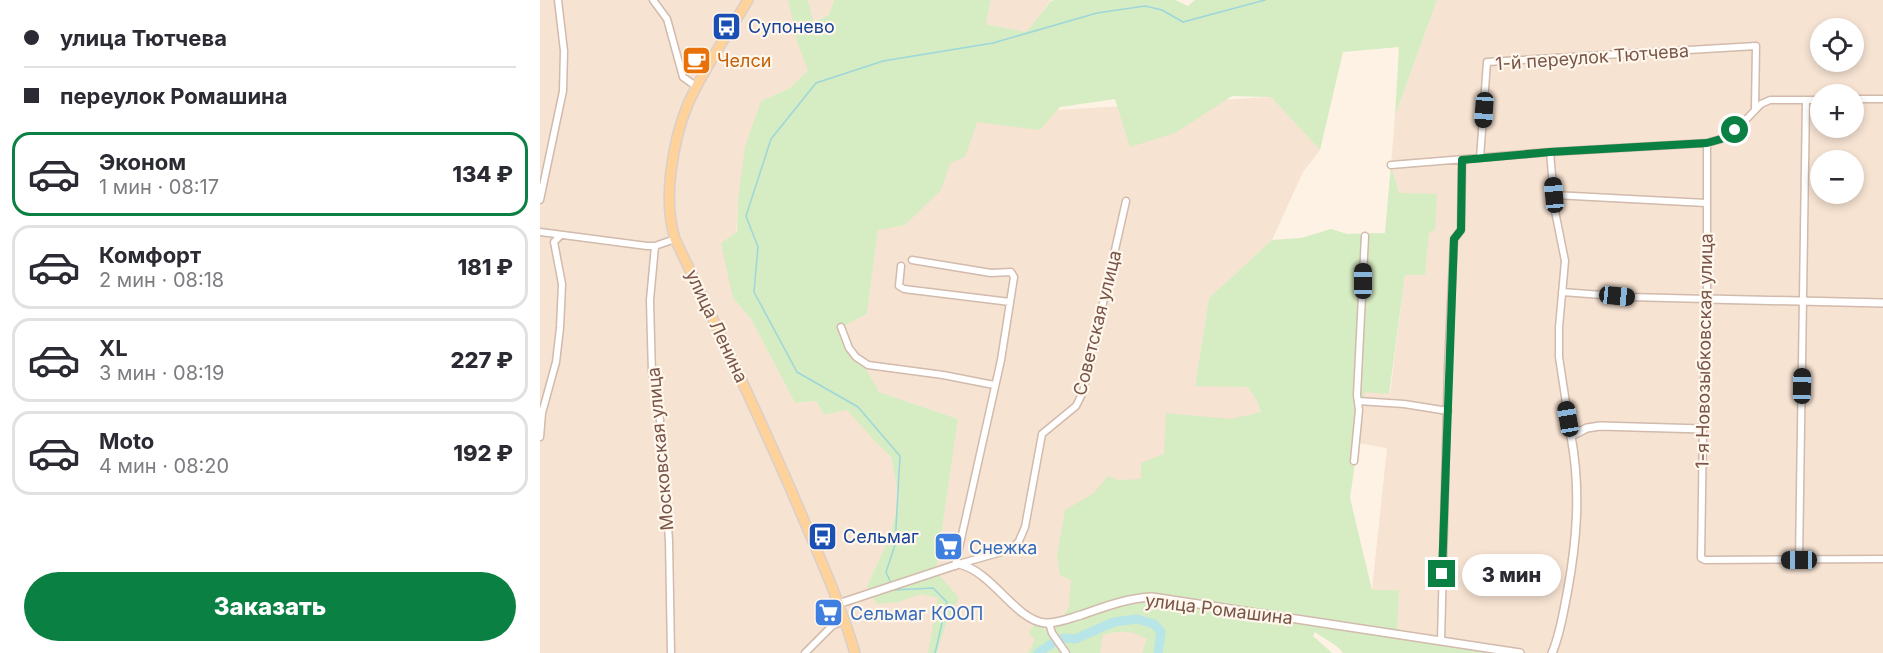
<!DOCTYPE html>
<html lang="ru">
<head>
<meta charset="utf-8">
<style>
  body { margin:0; font-family:Inter,sans-serif; background:#f2f2f3; color:#2b2b33; height:100vh; display:flex; flex-direction:column; font-size:22px; white-space:nowrap }
  * { box-sizing:border-box; margin:0 }
  p { font-size:20px; color:#7c7c81 }
  .icon { flex:none; width:33px; height:33px; fill:none; stroke:currentColor; stroke-width:2; stroke-linecap:round; stroke-linejoin:round }
  .map { position:relative; flex:1; overflow:hidden }
  .details { display:flex; flex-direction:column; background:#fff; width:540px }
  .details>* { flex:none }
  .guide { display:grid; align-content:center; height:132px; padding:0 24px; background:#fff }
  .controls { position:absolute; left:1270px; top:18px; display:grid; gap:12px }
  .controls a { display:grid; place-items:center; width:54px; height:54px; border-radius:50%; background:#fff; box-shadow:0 3px 9px #0003; font-size:30px }
  .end { position:absolute; width:27px; height:27px; margin:-14px; border:8px solid #0b8043; background:#fff; box-shadow:0 0 0 3px #fff }
  .from { border-radius:50% }
  .bubble { position:absolute; height:42px; border-radius:21px; background:#fff; box-shadow:0 3px 9px #0003; font-size:20px; font-weight:800; line-height:42px; text-align:center }
  .car { position:absolute; width:18px; height:36px; margin:-18px -9px; border-radius:8px; box-shadow:0 0 4px 2px #0007; background:linear-gradient(#222 24%,#8ab4d8 0 40%,#222 0 76%,#8ab4d8 0 86%,#222 0) }
  .guide b { display:flex; align-items:center; gap:21px; height:57px; font-size:22px }
  .guide b+b { border-top:2px solid #e1e1e2 }
  .guide i { width:15px; height:15px; background:#2b2b33 }
  ul { padding:0; list-style:none }
  li { display:flex; align-items:center; gap:18px; height:84px; margin:0 12px 9px; padding:0 12px; border:3px solid #e1e1e2; border-radius:18px }
  li div { flex:1 }
  li b { display:block; font-size:22px }
  li em { font-style:normal; font-weight:800 }
  li.current { border-color:#0b8043 }
  li>.icon { width:54px; height:54px; stroke-width:1.5 }
  .cta { display:flex; gap:12px; margin-top:auto; padding:12px 24px }
  .cta a { flex:1; height:69px; border-radius:36px; background:#0b8043; color:#fff; font-size:24px; font-weight:800; line-height:69px; text-align:center }
  main { display:flex; flex:1; min-height:0 }
  .map>svg:first-child { display:block }
  .residential { fill:#f6e3d2; fill-rule:evenodd }
  .green { fill:#d6ecc2 }
  .lines { fill:none; stroke-linecap:round; stroke-linejoin:round }
  .stream { stroke:#9dd6db; stroke-width:1.5 }
  .river { stroke:#b7e5e8; stroke-width:9 }
  .minor-casing { stroke:#d2baac; stroke-width:9 }
  .tertiary-casing { stroke:#d2baac; stroke-width:10 }
  .primary-casing { stroke:#d9cfcc; stroke-width:12 }
  .minor { stroke:#fff; stroke-width:6 }
  .tertiary { stroke:#fff; stroke-width:7 }
  .primary { stroke:#ffd29a; stroke-width:9 }
  .route { stroke:#0b8043; stroke-width:8 }
  .labels { text-anchor:middle; dominant-baseline:central; stroke-width:4.5; stroke-linejoin:round; paint-order:stroke }
  .transit-label { font-size:18px; fill:#164399; stroke:#fff6ec; text-anchor:start }
  .street-label { font-size:18px; fill:#785548; stroke:#fff6ec }
  .food-label { font-size:18px; fill:#c56008; stroke:#fff6ec; text-anchor:start }
  .shop-label { font-size:18px; fill:#366cbe; stroke:#fff6ec; text-anchor:start }
</style>
</head>
<body>
<main>
<section class="details">
<div class="guide">
<b><i class="from"></i>улица Тютчева</b>
<b><i></i>переулок Ромашина</b>
</div>
<ul>
<li class="current"><svg class="icon" aria-label="car" viewBox="0 0 24 24"><path d="M5 17H2v-5l4-1 3-4h7l3 4 3 1v5h-3M9 17h6M6 11h13"/><circle cx="7" cy="17" r="2"/><circle cx="17" cy="17" r="2"/></svg><div><b>Эконом</b><p>1 мин · 08:17</p></div><em>134 ₽</em></li>
<li><svg class="icon" aria-label="car" viewBox="0 0 24 24"><path d="M5 17H2v-5l4-1 3-4h7l3 4 3 1v5h-3M9 17h6M6 11h13"/><circle cx="7" cy="17" r="2"/><circle cx="17" cy="17" r="2"/></svg><div><b>Комфорт</b><p>2 мин · 08:18</p></div><em>181 ₽</em></li>
<li><svg class="icon" aria-label="car" viewBox="0 0 24 24"><path d="M5 17H2v-5l4-1 3-4h7l3 4 3 1v5h-3M9 17h6M6 11h13"/><circle cx="7" cy="17" r="2"/><circle cx="17" cy="17" r="2"/></svg><div><b>XL</b><p>3 мин · 08:19</p></div><em>227 ₽</em></li>
<li><svg class="icon" aria-label="car" viewBox="0 0 24 24"><path d="M5 17H2v-5l4-1 3-4h7l3 4 3 1v5h-3M9 17h6M6 11h13"/><circle cx="7" cy="17" r="2"/><circle cx="17" cy="17" r="2"/></svg><div><b>Moto</b><p>4 мин · 08:20</p></div><em>192 ₽</em></li>
</ul>
<div class="cta"><a>Заказать</a></div>
</section>
<div class="map">
<svg width="1343" height="653" viewBox="0 0 1343 653">
  <rect width="100%" height="100%" fill="#fdf2e4"/>
  <path class="residential" d="M0,0h249l19,70 -18,18 -29,13 -23,99 -5,98 18,21 44,84 21,-2 8,14 23,-6 44,48 8,40 -8,37 -24,52 50,9 20,-31 21,-145 -79,-27 -41,-63 29,-15 11,-84 98,-115 295,-18 49,53 -17,22 -31,68 -63,58 -14,87 53,2 9,14 11,34 -52,218h-676z
    M268,0h26l-5,15 -17,7z
    M448,0h63l-25,32 -40,-8 5,-23z
    M897,0h446v653h-364l-122,-20 2,-43h-27l15,-142 -30,-5 8,-52 25,3 15,-120 20,1 4,-43 -30,-39 -8,-28 4,-49zM1281,28h33v34h-33zM1281,94h33v34h-33zM1281,160h33v34h-33z"/>
  <path class="green" d="M248,0h20l5,22 16,-7 5,-15h157l-5,24 40,8 25,-31 4,-1h120l13,6 7,-6h242l-42,116 4,-69 -56,5 -23,98 -49,-53 -39,-1 -57,37 -45,14 -15,-48 -55,8 -20,23 -63,-8 -12,35 -15,6 -9,27 -36,35 -27,5 -11,84 -25,13 37,65 79,27 -21,145 -3,5 25,29 -13,26 -9,29h-9l10,-55 -17,-4 -23,8 -21,2 -10,-18 24,-52 8,-37 -8,-40 -17,-17 -27,-30 -23,5 -8,-14 -21,2 -44,-84 -18,-21 -12,-55 16,-11 1,-32 7,-53 16,-46 29,-13 18,-18 -10,-26z
    M851,165l8,28 38,1 -2,36 -6,3 -4,42h-20l-16,119 -24,-2 -15,106 22,92h27l-2,43 122,20h-176c-6,-9 -19,-14 -28,-21l-2,4 19,17h-190l5,-14c-14,-9 -29,-9 -44,-4l-3,18h-72l7,-13 -6,-7 5,-9 19,9 16,-26 2,-27 -11,-5 -3,-20 8,-45 29,-17 14,-17 9,4 24,-1v-16l23,-9 2,-41 65,6 30,-7 -4,-11 -9,-14 -53,-1 14,-88 63,-58 29,-2 30,-9 16,5 38,-1z"/>
  <g class="lines">
    <path class="stream" d="M351,583l-5,-11 9,-27 5,-89 -42,-49 -61,-35 -43,-80 4,-45 -12,-31 25,-77 45,-56 67,-22 110,-18 104,-30 48,-7 17,4 21,12 82,-22
      M353,590l40,-2 14,14 -12,51"/>
    <path class="river" d="M498,653l19,-13 7,-2 11,1 39,-17 23,-3 17,5 7,8 -3,21"/>
    <defs>
      <path id="minor" d="M113,0l14,19 16,58 14,10
        M1314,99h29
        M1010,152l5,59 10,50 -6,66v30l12,79
        M940,158l7,-96 269,-16 -1,63
        M851,165l159,-13 157,-9 14,-4 14,-8 26,-27 9,-4h51
        M1014,195l152,8
        M0,200l23,-109 1,-40 -6,-51
        M0,232l107,14h8l20,-7
        M115,246l-5,54 1,39 1,33 5,20 5,48 7,101 2,112
        M372,260l79,13 20,-1 3,5 -13,83 -46,206
        M361,266l-2,20 5,3 106,13
        M1022,292l67,5 78,2v-156
        M301,327l8,21 7,9 12,8 75,10 51,10
        M818,401l46,3 44,7
        M1163,429l-2,129 4,2 178,-1
        M0,437l2,-24 14,-51 4,-34 2,-44 -8,-42 6,-6
        M814,461l5,-51 -2,-15 8,-159
        M1259,560l7,-460
        M419,564l53,-15 7,-8 6,-14 17,-93 34,-28 7,-14 43,-191
        M509,623l3,10 14,20
        M901,641l7,-273 6,-129 7,-9 1,-70
        M265,653l27,-27 12,-6"/>
      <path id="tertiary" d="M298,604l121,-40c34,8 56,56 86,59 12,1 25,-5 36,-8 23,-8 46,-17 71,-18l368,56
        M1012,653c8,-18 11,-39 15,-59 10,-53 14,-104 4,-158l16,-8 13,-2 103,3 4,-130 176,4"/>
      <path id="primary" d="M208,0c-20,34 -44,68 -60,104 -9,21 -14,44 -17,67 -3,24 -3,45 4,68 42,88 84,176 122,265 21,49 43,98 58,149"/>
    </defs>
    <use href="#minor" class="minor-casing"/>
    <use href="#tertiary" class="tertiary-casing"/>
    <use href="#primary" class="primary-casing"/>
    <use href="#minor" class="minor"/>
    <use href="#tertiary" class="tertiary"/>
    <use href="#primary" class="primary"/>
  </g>
  <g class="lines">
    <path class="route" d="M902,574l12,-335 7,-9 1,-70 88,-8 157,-9 14,-4 14,-9"/>
  </g>
  <defs>
    <symbol id="bus-square" viewBox="-11 -11 22 22"><rect x="-9" y="-9" width="18" height="18" rx="4" fill="#1a4fb4" stroke="#fff6ec"/><path d="M-5-6H5V4H4V6H2V4H-2V6H-4V4H-5ZM-3.5-4V0h7V-4ZM-3.5 1.2v1.5H-2V1.2ZM2 1.2v1.5H3.5V1.2Z" fill="#fff"/></symbol>
    <symbol id="cafe-square" viewBox="-11 -11 22 22"><rect x="-9" y="-9" width="18" height="18" rx="4" fill="#e8710a" stroke="#fff6ec"/><path d="M-5.5-4.5H6V0H3Q3 3.5 0 3.5H-2.5Q-5.5 3.5-5.5 0ZM3-3.2v2h1.7v-2ZM-6 4.5H4V6H-6Z" fill="#fff"/></symbol>
    <symbol id="supermarket-square" viewBox="-11 -11 22 22"><rect x="-9" y="-9" width="18" height="18" rx="4" fill="#3f7fe0" stroke="#fff6ec"/><path d="M-6-5.5h2.5l.6 2H6L4.5 2H-2.5L-4.4-4H-6ZM-1.5 3.2a1.3 1.3 0 1 0 .1 0ZM3 3.2a1.3 1.3 0 1 0 .1 0Z" fill="#fff"/></symbol>
  </defs>
  <g fill-rule="evenodd">
    <use href="#bus-square" x="170" y="10" width="33" height="33"/>
    <use href="#cafe-square" x="140" y="44" width="33" height="33"/>
    <use href="#bus-square" x="266" y="520" width="33" height="33"/>
    <use href="#supermarket-square" x="392" y="530" width="33" height="33"/>
    <use href="#supermarket-square" x="272" y="596" width="33" height="33"/>
  </g>
  <g class="labels">
    <g class="transit-label">
      <text x="208" y="26">Супонево</text>
      <text x="303" y="536">Сельмаг</text>
    </g>
    <g class="street-label">
      <text transform="translate(1052 57) rotate(-4)">1-й переулок Тютчева</text>
      <text transform="translate(557 323) rotate(-76)">Советская улица</text>
      <text transform="translate(177 326) rotate(65)">улица Ленина</text>
      <text transform="translate(1164 351) rotate(-89)">1-я Новозыбковская улица</text>
      <text transform="translate(120 449) rotate(-95)">Московская улица</text>
      <text transform="translate(679 609) rotate(7)">улица Ромашина</text>
    </g>
    <g class="food-label">
      <text x="177" y="60">Челси</text>
    </g>
    <g class="shop-label">
      <text x="429" y="547">Снежка</text>
      <text x="310" y="613">Сельмаг КООП</text>
    </g>
  </g>
</svg>
<div class="controls">
<a><svg class="icon" aria-label="locate" viewBox="0 0 24 24"><circle cx="12" cy="12" r="6"/><path d="M12 2v4M12 18v4M2 12h4M18 12h4"/></svg></a>
<a>+</a>
<a>−</a>
</div>
<i class="end from" style="left:1195px;top:130px"></i>
<i class="end" style="left:902px;top:574px"></i>
<div class="bubble" style="left:922px;top:554px;width:99px">3 мин</div>
<i class="car" style="left:944px;top:110px;rotate:184deg"></i>
<i class="car" style="left:1014px;top:195px;rotate:355deg"></i>
<i class="car" style="left:823px;top:281px;rotate:0deg"></i>
<i class="car" style="left:1077px;top:296px;rotate:96deg"></i>
<i class="car" style="left:1262px;top:386px;rotate:1deg"></i>
<i class="car" style="left:1028px;top:419px;rotate:350deg"></i>
<i class="car" style="left:1259px;top:560px;rotate:270deg"></i>
</div>
</main>
</body>
</html>
